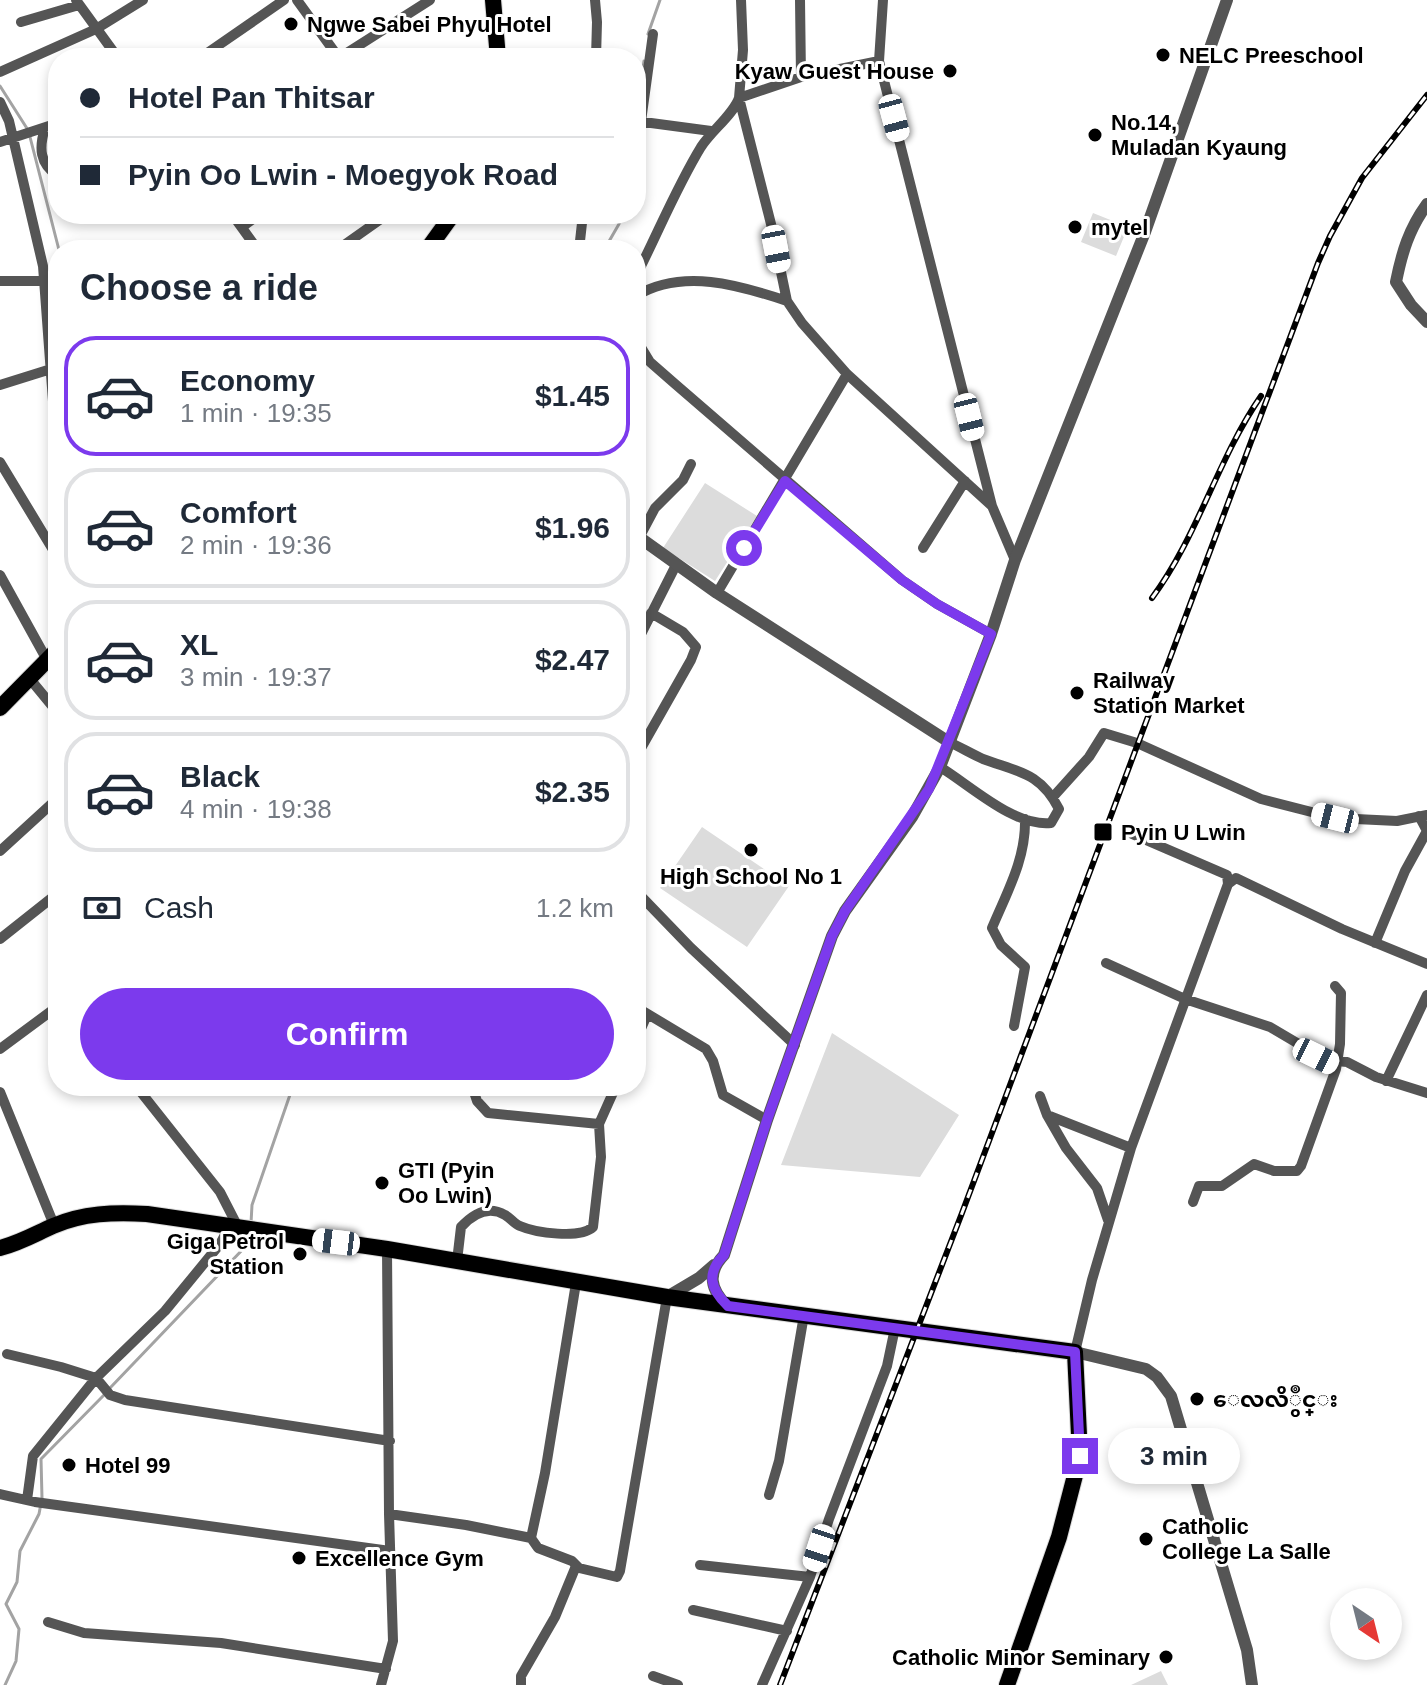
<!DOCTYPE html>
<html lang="en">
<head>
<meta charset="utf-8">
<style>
  body { margin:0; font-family:Helvetica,"Noto Sans Myanmar",sans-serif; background:#f2f2f3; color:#1f2937; height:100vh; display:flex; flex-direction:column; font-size:30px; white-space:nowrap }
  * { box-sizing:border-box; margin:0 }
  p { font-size:26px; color:#747a83 }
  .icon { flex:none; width:44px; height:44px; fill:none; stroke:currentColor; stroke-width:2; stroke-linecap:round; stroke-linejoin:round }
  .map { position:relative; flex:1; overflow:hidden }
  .side { position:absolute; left:48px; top:240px; width:598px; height:856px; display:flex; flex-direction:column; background:#fff; border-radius:32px; box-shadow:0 4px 12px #0003 }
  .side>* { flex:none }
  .hud { position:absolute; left:48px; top:48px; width:598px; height:176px; border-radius:32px; box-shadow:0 4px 12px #0003; display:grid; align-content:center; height:176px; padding:0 32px; background:#fff }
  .needle { width:52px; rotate:145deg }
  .tools { position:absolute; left:1330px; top:1588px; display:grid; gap:16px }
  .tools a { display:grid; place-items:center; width:72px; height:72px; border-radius:50%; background:#fff; box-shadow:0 4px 12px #0003; font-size:40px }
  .end { position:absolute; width:36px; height:36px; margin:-18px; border:10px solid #7c3aed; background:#fff; box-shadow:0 0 0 4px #fff }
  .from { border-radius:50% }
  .bubble { position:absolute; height:56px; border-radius:28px; background:#fff; box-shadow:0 4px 12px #0003; font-size:26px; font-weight:700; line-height:56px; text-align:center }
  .car { position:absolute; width:24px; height:48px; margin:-24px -12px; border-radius:10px; box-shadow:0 0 6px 2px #0007; background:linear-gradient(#fff 24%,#345 0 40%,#fff 0 76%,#345 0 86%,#fff 0) }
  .hud b { display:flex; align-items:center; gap:28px; height:76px; font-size:30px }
  .hud b+b { border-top:2px solid #e0e1e3 }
  .hud i { width:20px; height:20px; background:#1f2937 }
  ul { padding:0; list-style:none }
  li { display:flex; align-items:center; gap:24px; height:120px; margin:0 16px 12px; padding:0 16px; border:4px solid #e0e1e3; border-radius:32px }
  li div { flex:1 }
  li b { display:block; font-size:30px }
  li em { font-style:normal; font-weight:700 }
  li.on { border-color:#7c3aed }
  li>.icon { width:72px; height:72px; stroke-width:1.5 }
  h2 { padding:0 32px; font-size:36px; line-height:96px }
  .pay { display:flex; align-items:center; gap:20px; height:88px; padding:0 32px; font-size:30px }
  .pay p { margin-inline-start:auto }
  .button { display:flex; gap:16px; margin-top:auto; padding:16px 32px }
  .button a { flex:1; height:92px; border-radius:48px; background:#7c3aed; color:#fff; font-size:32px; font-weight:700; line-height:92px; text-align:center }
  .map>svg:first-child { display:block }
  .green { fill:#dcdcdc }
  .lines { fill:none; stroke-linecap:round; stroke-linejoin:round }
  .stream { stroke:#a3a3a3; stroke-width:3 }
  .primary-casing { stroke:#dbdbdb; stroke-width:18 }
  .trunk-casing { stroke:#dbdbdb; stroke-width:18 }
  .minor { stroke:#555; stroke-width:10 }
  .tertiary { stroke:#555; stroke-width:12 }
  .primary { stroke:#000; stroke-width:16 }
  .trunk { stroke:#000; stroke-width:16 }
  .rail-casing { stroke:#000; stroke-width:6 }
  .rail { stroke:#fff; stroke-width:3; stroke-dasharray:9; stroke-linecap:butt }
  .route { stroke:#7c3aed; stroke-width:10 }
  .poi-dot { fill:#000; stroke:#fff; stroke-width:3 }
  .labels { text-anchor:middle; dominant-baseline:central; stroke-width:6; stroke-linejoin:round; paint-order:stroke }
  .poi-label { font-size:22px; font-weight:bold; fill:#000; stroke:#fff; text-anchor:start }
</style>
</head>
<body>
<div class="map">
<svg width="1427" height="1685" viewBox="0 0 1427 1685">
  <rect width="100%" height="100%" fill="#fff"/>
  <path class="green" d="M1093,213l35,14 -12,29 -35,-14z
    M705,483l52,33 -42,65 -52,-33z
    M702,827l87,59 -42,61 -87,-59z
    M832,1033l127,82 -39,62 -139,-12z
    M1161,1671l7,14h-37z"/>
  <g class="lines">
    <path class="stream" d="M648,34l12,-34
      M0,86l28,44
      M637,113l7,-52
      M30,137l29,113
      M604,250l15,-26 1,-10
      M251,1223l1,-18 41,-119
      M110,1388l135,-141 3,-13
      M5,1685l11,-24 3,-32 -13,-25 11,-22 3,-31 19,-37 3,-16 -1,-39 64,-65"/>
    <defs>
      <path id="primary" d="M0,1248c20,-5 35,-14 53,-22 30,-13 61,-14 94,-12l240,35 280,48 408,55 5,104 -21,81 -52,148"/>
      <path id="trunk" d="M493,0l5,58
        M427,250l26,-36
        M0,708l58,-59"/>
    </defs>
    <use href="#primary" class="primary-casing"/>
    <use href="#trunk" class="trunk-casing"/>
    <path class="minor" d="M76,0l42,58
      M297,0l42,58
      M595,0l2,22 -1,36
      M741,0l2,50 -4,48 32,126 16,77 15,22 45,51 145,132
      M800,0l1,77
      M883,0l-4,61 113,445 23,54
      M21,22l58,-17
      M200,58l84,-58
      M339,58l91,-58
      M0,72l96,-43 47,-29
      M0,102l9,19 34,145 15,203
      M636,121l75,10
      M45,128c-6,19 -6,36 13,48
      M0,142l58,-19
      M638,143l15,-109
      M232,214l26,36
      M242,227l18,-13
      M337,250l51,-36
      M579,250l4,-36
      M636,276c22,-43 40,-88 65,-129 11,-17 32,-32 38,-49l62,-21 78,-16
      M0,281h45
      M636,296c46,-28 103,-11 151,5
      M636,339l14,23 24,21 228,197 35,24 54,30
      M0,385l51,-16
      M0,462l58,96
      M639,538l16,-30 28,-28 8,-16
      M923,548l42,-67
      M0,575l47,85
      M717,593l130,-219
      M636,644l40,-79
      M30,679l28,34
      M636,757l55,-97 5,-13 -13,-15 -32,-19
      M940,767c30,18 74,60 111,56l8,-14c-19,-37 -41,-37 -76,-50 -11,-5 -23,-12 -34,-17
      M1053,797l36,-40 15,-24 33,10 124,56 74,19 62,3 30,-6
      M1132,834l95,41 1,9
      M0,851l58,-53
      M636,891l55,57 104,97
      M0,939l58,-46
      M1375,943l30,-72 22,-40 -8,-15
      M1106,963l79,36 85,28 61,36 6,-2 10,1 29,15 51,16
      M636,1007l70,42 7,12 10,34 44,25
      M1014,1026l11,-59 -24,-22 -9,-17c15,-36 34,-69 33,-109
      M636,1040l11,-25
      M0,1049l58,-43
      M1386,1081l41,-86
      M136,1086l84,106 18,35
      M472,1086l5,15 11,12 111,11
      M0,1092l54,133
      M1040,1096l7,19 19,33 31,40 11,32
      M1047,1115l84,33
      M1193,1202l6,-16h23l32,-22 20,7h23l4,-5 35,-97 4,-25 1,-51 -6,-7
      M229,1227l-9,17 -55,67 -69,67 14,17 15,5 265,41
      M457,1261l4,-34c12,-13 27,-22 44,-12 6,3 9,9 15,11 16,7 60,13 73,1l8,-70 -2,-33 17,-38
      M1075,1352l17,-72 39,-132 97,-264 8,-6 106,51 85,35
      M7,1354l54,13 35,11 -63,78 -6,44
      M0,1494l35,8 355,49
      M769,1495l10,-34 25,-146
      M389,1514l77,11 65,13 7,10 34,13 7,7 38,9 3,-6 47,-274
      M531,1538l14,-65 31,-190
      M700,1565l110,12
      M693,1610l94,21
      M48,1622l36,11 137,10 165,26
      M653,1676l25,9
      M381,1685l12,-44 -4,-127 -2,-265
      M521,1685v-9l34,-59 21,-51
      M762,1685l48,-108 19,-58 58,-153 8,-38"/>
    <path class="tertiary" d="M1427,204c-18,25 -25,48 -31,78l15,23 16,17
      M636,535l81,58 232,149
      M667,1297l32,-19 15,-13
      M727,1306c-17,-17 -20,-33 -3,-51l43,-135 65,-184 13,-25 67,-94 28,-50 51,-133 24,-74 130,-328 82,-232
      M1075,1352l71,17 11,8 14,19 76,254 5,35"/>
    <use href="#primary" class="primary"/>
    <use href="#trunk" class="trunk"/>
    <defs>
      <path id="rail" d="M1152,598c46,-62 65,-138 109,-202
        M780,1685l182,-472 356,-950 12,-27 32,-58 65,-83"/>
    </defs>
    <use href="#rail" class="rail-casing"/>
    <use href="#rail" class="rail"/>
  </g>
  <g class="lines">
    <path class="route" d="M744,548l41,-67 117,99 35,24 54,30 -62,155 -84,122 -13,25 -65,184 -43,135c-18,18 -14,34 4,51l347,46 5,104"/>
  </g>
  <g class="poi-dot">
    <circle cx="291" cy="24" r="8"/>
    <circle cx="1163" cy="55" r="8"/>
    <circle cx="950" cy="71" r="8"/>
    <circle cx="1095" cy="135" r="8"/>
    <circle cx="1075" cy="227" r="8"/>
    <circle cx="1077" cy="693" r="8"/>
    <rect x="1093" y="822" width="20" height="20" rx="4"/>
    <circle cx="751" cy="850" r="8"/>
    <circle cx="382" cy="1183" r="8"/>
    <circle cx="300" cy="1254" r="8"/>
    <circle cx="1197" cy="1399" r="8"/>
    <circle cx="69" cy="1465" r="8"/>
    <circle cx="1146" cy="1539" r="8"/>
    <circle cx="299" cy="1558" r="8"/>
    <circle cx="1166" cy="1657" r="8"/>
  </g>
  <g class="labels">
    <g class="poi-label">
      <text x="307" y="24">Ngwe Sabei Phyu Hotel</text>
      <text x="1179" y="55">NELC Preeschool</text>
      <text x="934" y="71" text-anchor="end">Kyaw Guest House</text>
      <text x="1111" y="122">No.14,<tspan x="1111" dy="25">Muladan Kyaung</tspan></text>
      <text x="1091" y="227">mytel</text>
      <text x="1093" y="680">Railway<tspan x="1093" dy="25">Station Market</tspan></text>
      <text x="1121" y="832">Pyin U Lwin</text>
      <text x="751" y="876" text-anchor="middle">High School No 1</text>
      <text x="398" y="1170">GTI (Pyin<tspan x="398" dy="25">Oo Lwin)</tspan></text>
      <text x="284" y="1241" text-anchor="end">Giga Petrol<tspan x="284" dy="25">Station</tspan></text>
      <text x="1213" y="1399">ေလလိွဳင္း</text>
      <text x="85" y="1465">Hotel 99</text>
      <text x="1162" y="1526">Catholic<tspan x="1162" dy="25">College La Salle</tspan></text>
      <text x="315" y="1558">Excellence Gym</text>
      <text x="1150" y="1657" text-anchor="end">Catholic Minor Seminary</text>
    </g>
  </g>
</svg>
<div class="tools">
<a><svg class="needle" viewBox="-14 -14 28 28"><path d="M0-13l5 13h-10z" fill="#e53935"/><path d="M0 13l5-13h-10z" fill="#747a83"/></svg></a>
</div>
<i class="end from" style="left:744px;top:548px"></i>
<i class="end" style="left:1080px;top:1456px"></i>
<div class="bubble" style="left:1108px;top:1428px;width:132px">3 min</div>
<i class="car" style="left:894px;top:118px;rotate:165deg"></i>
<i class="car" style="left:776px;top:249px;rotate:169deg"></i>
<i class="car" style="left:969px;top:417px;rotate:166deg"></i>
<i class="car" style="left:1335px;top:818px;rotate:284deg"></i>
<i class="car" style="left:1316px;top:1056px;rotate:116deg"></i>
<i class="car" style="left:336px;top:1242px;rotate:277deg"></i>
<i class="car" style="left:819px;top:1548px;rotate:198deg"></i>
<div class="hud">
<b><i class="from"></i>Hotel Pan Thitsar</b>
<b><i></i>Pyin Oo Lwin - Moegyok Road</b>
</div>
<section class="side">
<h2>Choose a ride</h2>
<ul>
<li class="on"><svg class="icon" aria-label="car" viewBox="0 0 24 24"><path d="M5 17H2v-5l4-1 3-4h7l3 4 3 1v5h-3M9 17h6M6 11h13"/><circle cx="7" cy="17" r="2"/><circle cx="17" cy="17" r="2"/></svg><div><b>Economy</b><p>1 min · 19:35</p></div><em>$1.45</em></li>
<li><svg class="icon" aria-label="car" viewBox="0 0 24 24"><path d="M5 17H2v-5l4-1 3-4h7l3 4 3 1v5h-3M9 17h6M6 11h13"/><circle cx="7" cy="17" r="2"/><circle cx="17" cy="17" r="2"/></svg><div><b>Comfort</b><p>2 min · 19:36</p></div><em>$1.96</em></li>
<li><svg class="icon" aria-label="car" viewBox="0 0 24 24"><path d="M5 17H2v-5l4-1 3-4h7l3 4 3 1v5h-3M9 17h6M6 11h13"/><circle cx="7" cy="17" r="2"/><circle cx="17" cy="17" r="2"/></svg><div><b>XL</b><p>3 min · 19:37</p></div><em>$2.47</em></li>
<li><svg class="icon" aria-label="car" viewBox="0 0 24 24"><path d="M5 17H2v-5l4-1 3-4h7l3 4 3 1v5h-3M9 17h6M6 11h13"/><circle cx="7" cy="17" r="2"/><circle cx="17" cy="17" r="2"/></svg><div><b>Black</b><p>4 min · 19:38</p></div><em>$2.35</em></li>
</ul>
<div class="pay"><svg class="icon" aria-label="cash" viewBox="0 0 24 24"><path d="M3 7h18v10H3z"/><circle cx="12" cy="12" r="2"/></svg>Cash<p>1.2 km</p></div>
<div class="button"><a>Confirm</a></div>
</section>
</div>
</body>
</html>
